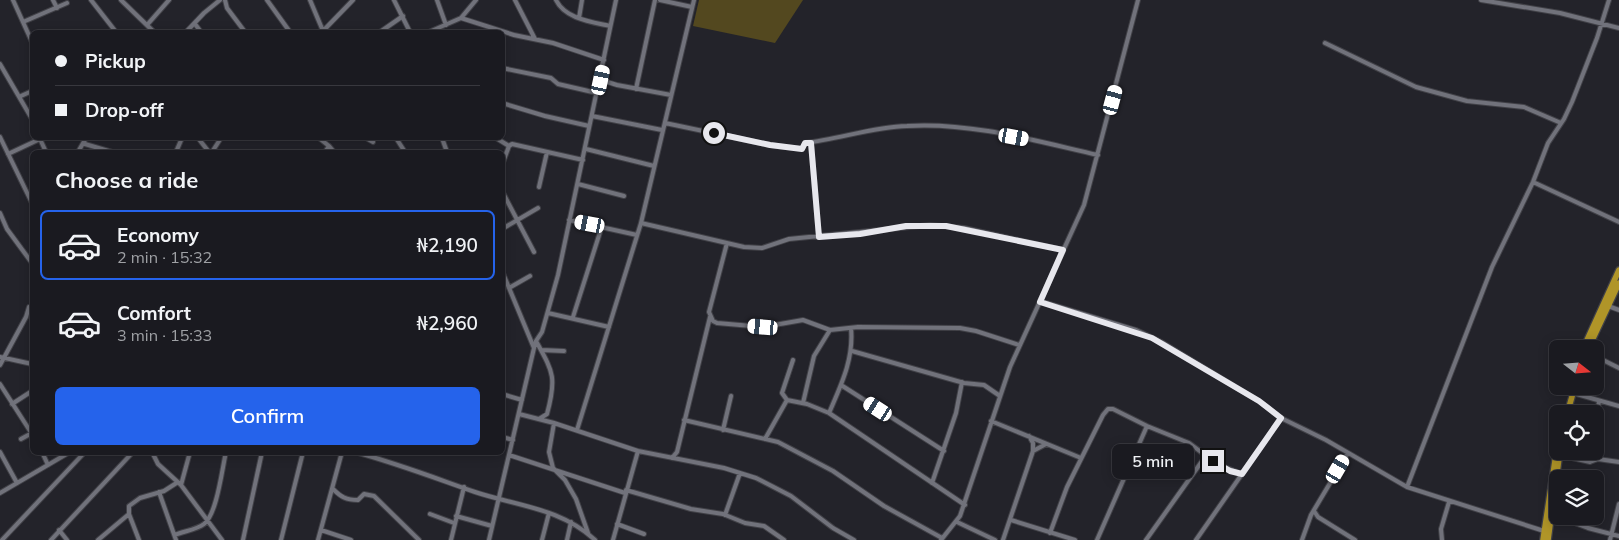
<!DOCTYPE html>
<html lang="en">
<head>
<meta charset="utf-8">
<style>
  body { margin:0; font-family:Mulish,sans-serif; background:#232329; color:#f1f3f6; height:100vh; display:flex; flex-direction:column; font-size:19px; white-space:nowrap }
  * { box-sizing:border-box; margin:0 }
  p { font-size:16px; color:#9fa1a5 }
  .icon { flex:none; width:28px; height:28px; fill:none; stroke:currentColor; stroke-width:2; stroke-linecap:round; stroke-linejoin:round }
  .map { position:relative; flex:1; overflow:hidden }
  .drawer { position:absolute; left:30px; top:150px; width:475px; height:305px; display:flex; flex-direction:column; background:#1a1a20; border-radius:8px; box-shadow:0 2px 12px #0003,0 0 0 1px #38383e }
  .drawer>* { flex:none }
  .top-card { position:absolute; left:30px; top:30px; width:475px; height:110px; border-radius:8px; box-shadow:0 2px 12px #0003,0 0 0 1px #38383e; display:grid; align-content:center; height:110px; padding:0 25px; background:#1a1a20 }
  .needle { width:32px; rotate:107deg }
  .buttons { position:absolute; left:1549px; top:340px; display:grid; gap:10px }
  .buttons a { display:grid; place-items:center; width:55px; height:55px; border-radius:8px; background:#1a1a20; box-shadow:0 2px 12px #0003,0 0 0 1px #38383e; font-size:25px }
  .end { position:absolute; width:22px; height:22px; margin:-11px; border:6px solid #e7e7ed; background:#111; box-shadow:0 0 0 2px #111 }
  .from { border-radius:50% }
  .bubble { position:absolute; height:35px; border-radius:8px; background:#1a1a20; box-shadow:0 2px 12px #0003,0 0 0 1px #38383e; font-size:16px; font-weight:600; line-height:35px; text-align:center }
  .car { position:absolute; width:15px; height:30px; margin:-15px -8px; border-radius:6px; box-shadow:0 0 4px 1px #0007; background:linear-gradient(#fff 24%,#345 0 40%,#fff 0 76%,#345 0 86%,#fff 0) }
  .top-card b { display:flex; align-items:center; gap:18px; height:48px; font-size:19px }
  .top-card b+b { border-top:1px solid #38383e }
  .top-card i { width:12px; height:12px; background:#f1f3f6 }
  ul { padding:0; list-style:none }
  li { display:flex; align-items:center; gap:15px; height:70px; margin:0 10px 8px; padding:0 15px; border:2px solid transparent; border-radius:8px }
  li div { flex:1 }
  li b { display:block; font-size:19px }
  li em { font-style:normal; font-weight:600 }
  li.selected { border-color:#2563eb }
  li>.icon { width:45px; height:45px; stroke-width:1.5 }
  h2 { padding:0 25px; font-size:22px; line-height:60px }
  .action { display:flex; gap:10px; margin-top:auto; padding:10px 25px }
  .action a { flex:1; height:58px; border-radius:8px; background:#2563eb; color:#fff; font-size:20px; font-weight:600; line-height:58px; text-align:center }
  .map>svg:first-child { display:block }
  .green { fill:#53481f }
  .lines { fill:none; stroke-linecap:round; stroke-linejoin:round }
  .minor-casing { stroke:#414147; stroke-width:6 }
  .highway-casing { stroke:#414147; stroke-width:8 }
  .minor { stroke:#71727b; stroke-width:4 }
  .highway { stroke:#b09528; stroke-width:5.5 }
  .route { stroke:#e7e7ed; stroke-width:6 }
</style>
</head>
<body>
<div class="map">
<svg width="1619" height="540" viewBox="0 0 1619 540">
  <rect width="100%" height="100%" fill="#23232a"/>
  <path class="green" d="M699,0h104l-28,43 -82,-17z"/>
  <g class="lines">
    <defs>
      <path id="minor" d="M13,0l19,42
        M53,0l4,8
        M91,0l25,32
        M121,0l33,32
        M225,0l2,8 18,24
        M267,0l23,32
        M310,0l13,31
        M394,0l16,32
        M437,0l9,25
        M515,0l20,39
        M556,0c9,19 36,22 54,26
        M660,0l32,7
        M1481,0l79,13 59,15
        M461,18l15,-18
        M579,18l3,-18
        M23,22l44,-19
        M195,24l6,8
        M147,25l22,-25
        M186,32l18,-19 16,-13
        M322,32l31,-32
        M380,32l23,-16
        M429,32l32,-14 53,17 39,8 51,17
        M1325,43l91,44 51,14 57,6 37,16
        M0,64l32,55
        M502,68l49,10 7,6 39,9
        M601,80l16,5 54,10
        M636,89l19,-89
        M21,96l11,-5
        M502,103l43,13 44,10
        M592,116l70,14
        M665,123l105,22 32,4 3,-6c34,-4 68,-16 102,-17 64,-4 129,15 191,29
        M0,137l32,66
        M198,138l11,14
        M319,138l10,8 -4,6
        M366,138l7,4
        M396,138l9,14
        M442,138l5,14
        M496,138l13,8 3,-2 71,16
        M40,139l6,13
        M84,141l1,3 27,8
        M811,143l8,94
        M329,146l5,6
        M586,149l68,17
        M78,152l8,-14
        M176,152l6,-14
        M212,152l9,-14
        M8,154l32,-15
        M502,165l7,-19
        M1533,182l86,40
        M578,184l46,12
        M539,187l8,-35
        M502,191l32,61
        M0,213l7,16 25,34
        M569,220l68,15
        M641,223l103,24 18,1 27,-9 141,-14 34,3 99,22
        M502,229l36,-21
        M727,243l-18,69 4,9 4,2 46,4 40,-7 27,10 28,-3 102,1 16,3 43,14
        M509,288l21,-12
        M1040,301l96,29 27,13 96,58 22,17 45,22 81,47 137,44
        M1608,306l11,4
        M548,313l61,14
        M573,317l29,-91
        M536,341c17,31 21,36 11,73l-8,5
        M534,348l2,-7 6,-9 16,-57 58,-275
        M541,350l23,1
        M852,351l112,32 20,2 16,11
        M1595,356l24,12
        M0,357l32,7
        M793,360l-11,33 5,7 20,4 22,9 136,92
        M0,365l26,-48 3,-10
        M0,384l32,50
        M841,385l103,66
        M1573,393l46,13
        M502,394l20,6
        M803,403l11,-47 16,-26
        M12,404l20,-13
        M829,413c12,-28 25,-54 22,-85
        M519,414l35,9 84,28 86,17 32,10 35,18 42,32 21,12
        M684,420l94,22 55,29 51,35 58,32
        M991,421l90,37
        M554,423l-5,29 4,16 12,12 11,19 12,34
        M1595,429l4,-28
        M577,430l64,-207 53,-223
        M723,430l8,-34
        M502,437l11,3
        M21,439l11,-6
        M765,439l22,-39
        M1033,451l13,-7
        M1595,451l-5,11 8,-3 21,3
        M0,452l17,31
        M42,452l6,13
        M152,452l6,12 23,21 41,55
        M355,452c41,11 80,26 120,40 42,14 86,16 120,48
        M509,455l116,38
        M1559,455l31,7
        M672,458l5,-6 33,-135
        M1584,479v-1
        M932,483l24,-70 6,-31
        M181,485l9,-33
        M1407,487l85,-220 41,-85 15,-39 16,-24 8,-17 25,-64 12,-38
        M333,489c8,8 13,11 25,11l6,-6 10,2 45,44
        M626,490l65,19 32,5 22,9 19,3 20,14
        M159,492l17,48
        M0,493l70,-41
        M1314,511l4,6 37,23
        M129,514l10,26
        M430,514l24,9
        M1551,514l37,14 31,8
        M725,515l15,-42
        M456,516l36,10
        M1011,520l64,20
        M957,522l38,18
        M617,524l27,10
        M59,530l8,10
        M321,530l30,10
        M1050,533l17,-46 36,-72 5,-6h5l34,17 42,17 28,21 25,10
        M175,535c9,-4 21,-5 29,-11 13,-10 18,-55 22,-72
        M2,540l83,-88
        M51,540l82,-88
        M98,540l31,-26v-8l11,-8 24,-7 14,-9
        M243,540l19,-88
        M281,540l22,-88
        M318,540l24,-88
        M451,540l13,-53
        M489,540l45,-192 -32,-77
        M542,540l7,-27
        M567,540l4,-18
        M613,540l25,-89
        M941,540l19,-24 50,-149 74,-162 54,-205
        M1003,540l30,-89v-8l-4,-7
        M1097,540l50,-114
        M1146,540l59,-83
        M1196,540l85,-122
        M1302,540l9,-25 37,-62
        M1442,540l-1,-11 8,-27
        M1610,540l9,-36"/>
      <path id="highway" d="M1583,349l36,-79
        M1588,349l31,-66
        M1567,414l8,-28
        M1543,540l15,-99
        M1548,540l12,-89"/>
    </defs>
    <use href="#minor" class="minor-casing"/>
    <use href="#highway" class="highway-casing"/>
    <use href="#minor" class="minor"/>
    <use href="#highway" class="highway"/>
  </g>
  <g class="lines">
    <path class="route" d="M714,133l56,12 32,4 3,-6h6l8,94 41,-3 46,-8h40l117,24 -23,52 112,36 107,63 22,17 -39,56 -12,-3 -17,-10"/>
  </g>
</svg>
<div class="buttons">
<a><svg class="needle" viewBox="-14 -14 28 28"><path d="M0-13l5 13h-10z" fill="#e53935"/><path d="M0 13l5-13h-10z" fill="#9fa1a5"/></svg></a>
<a><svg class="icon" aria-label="locate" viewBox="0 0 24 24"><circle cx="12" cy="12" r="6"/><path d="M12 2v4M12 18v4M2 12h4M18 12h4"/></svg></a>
<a><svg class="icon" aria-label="layers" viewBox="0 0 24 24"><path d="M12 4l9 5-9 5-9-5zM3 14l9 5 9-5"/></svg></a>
</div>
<i class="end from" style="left:714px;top:133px"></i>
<i class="end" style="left:1213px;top:461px"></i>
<div class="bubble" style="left:1112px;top:444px;width:82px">5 min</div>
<i class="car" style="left:601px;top:80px;rotate:12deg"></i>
<i class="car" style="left:1113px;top:100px;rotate:15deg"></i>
<i class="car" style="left:1014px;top:137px;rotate:100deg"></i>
<i class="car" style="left:590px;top:224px;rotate:281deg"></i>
<i class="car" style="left:763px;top:327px;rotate:275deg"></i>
<i class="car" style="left:878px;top:409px;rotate:303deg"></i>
<i class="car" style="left:1338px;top:469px;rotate:30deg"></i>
<div class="top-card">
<b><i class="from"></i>Pickup</b>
<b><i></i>Drop-off</b>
</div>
<section class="drawer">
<h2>Choose a ride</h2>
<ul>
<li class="selected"><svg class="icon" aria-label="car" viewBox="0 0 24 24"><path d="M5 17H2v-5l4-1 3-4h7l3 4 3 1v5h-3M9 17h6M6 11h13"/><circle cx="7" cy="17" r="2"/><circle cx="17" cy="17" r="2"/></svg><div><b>Economy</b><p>2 min · 15:32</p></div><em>₦2,190</em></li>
<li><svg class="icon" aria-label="car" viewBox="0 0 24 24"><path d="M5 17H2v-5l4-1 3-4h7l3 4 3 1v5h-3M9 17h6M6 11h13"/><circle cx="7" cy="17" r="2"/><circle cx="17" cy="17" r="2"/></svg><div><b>Comfort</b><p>3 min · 15:33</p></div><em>₦2,960</em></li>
</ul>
<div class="action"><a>Confirm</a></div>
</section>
</div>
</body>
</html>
